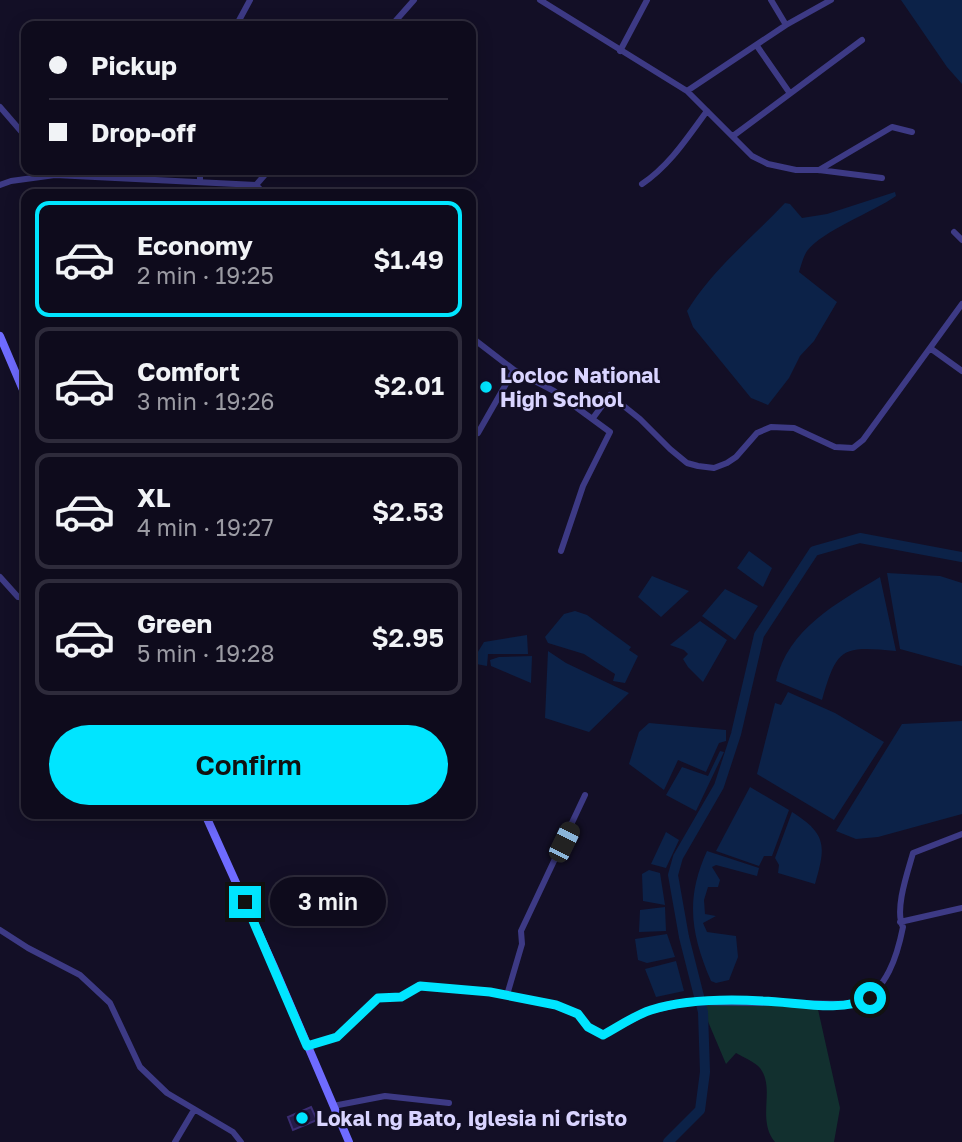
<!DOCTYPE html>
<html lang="en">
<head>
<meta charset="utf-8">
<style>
  body { margin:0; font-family:"Golos Text",sans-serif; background:#171425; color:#f1f3f6; height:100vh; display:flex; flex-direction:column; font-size:26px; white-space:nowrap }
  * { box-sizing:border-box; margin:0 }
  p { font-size:23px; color:#9b9ba3 }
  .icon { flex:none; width:38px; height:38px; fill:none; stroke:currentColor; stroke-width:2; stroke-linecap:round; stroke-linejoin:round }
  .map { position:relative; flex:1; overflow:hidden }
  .panel { position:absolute; left:21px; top:189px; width:455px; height:630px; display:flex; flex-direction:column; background:#0e0b1c; border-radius:14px; box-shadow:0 4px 18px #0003,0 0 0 2px #2e2b3b }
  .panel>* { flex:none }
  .banner { position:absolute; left:21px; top:21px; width:455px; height:154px; border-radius:14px; box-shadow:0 4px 18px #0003,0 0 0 2px #2e2b3b; display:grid; align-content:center; height:154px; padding:0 28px; background:#0e0b1c }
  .end { position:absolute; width:32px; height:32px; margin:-16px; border:9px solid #00e5ff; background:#111; box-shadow:0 0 0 4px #111 }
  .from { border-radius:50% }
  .bubble { position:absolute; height:49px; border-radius:24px; background:#0e0b1c; box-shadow:0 4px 18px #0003,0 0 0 2px #2e2b3b; font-size:23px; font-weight:600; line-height:49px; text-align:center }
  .car { position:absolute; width:21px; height:42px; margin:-21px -10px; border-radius:9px; box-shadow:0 0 5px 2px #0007; background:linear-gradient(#222 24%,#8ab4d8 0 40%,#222 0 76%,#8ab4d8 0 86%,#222 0) }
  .banner b { display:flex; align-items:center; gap:24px; height:66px; font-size:26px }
  .banner b+b { border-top:2px solid #2e2b3b }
  .banner i { width:18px; height:18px; background:#f1f3f6 }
  ul { padding:12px 0 0; list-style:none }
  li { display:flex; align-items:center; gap:21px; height:116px; margin:0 14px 10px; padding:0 14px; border:4px solid #2e2b3b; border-radius:14px }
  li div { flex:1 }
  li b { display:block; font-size:26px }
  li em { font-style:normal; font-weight:600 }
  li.on { border-color:#00e5ff }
  li>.icon { width:63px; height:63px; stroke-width:1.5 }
  .button { display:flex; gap:14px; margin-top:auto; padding:14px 28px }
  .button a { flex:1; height:80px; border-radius:42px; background:#00e5ff; color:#111; font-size:28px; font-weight:600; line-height:80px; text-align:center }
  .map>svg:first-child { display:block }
  .green { fill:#12302f }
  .water { fill:#0c2248 }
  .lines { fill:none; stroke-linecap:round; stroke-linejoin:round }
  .river { stroke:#0c2248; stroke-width:10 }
  .building { fill:#241b47; stroke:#3b2d73; stroke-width:2 }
  .street { stroke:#3d3a85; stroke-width:6 }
  .secondary { stroke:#6f6bff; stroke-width:8 }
  .route { stroke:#00e5ff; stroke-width:9 }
  .poi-dot { fill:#00e5ff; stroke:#130f26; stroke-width:2.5 }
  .labels { text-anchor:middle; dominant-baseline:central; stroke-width:5; stroke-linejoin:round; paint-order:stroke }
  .poi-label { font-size:21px; font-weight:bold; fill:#d9d4ff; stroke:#130f26; text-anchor:start }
</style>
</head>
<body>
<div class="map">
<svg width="962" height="1142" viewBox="0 0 962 1142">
  <rect width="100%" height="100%" fill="#130f26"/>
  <path class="green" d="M701,1005h116l23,103 -6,34h-59c-19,-23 1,-53 -15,-74 -5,-6 -17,-11 -24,-15l-10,11z"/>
  <path class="water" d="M901,0h61v84l-15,-17z
    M895,192l1,4c-23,16 -74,35 -89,55 -4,6 -6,15 -8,21l38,30 -23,39 -14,15 -11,22 -21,27 -17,-7 -58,-71 -6,-16c26,-42 64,-72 98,-108l5,1 12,14 25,-4z
    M749,551l23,17 -9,19 -26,-19z
    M887,573l53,3 22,7v83l-62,-17z
    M652,576l37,15 -28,26 -23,-20z
    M880,577l16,74c-54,-5 -59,-4 -74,49l-46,-19c12,-52 61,-78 104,-104z
    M725,589l33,17 -23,34 -33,-24z
    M575,611l12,4 44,32 -2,3 9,6 -13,27 -12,-2 2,-7 -31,-20 -36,-11 -3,-6 19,-23z
    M700,621l27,19 -24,42 -15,-15 -5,-8 5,-5 -4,-4 -14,-5z
    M527,635l1,19h-40l-1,12 -16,-3 13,-21z
    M548,651l18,12 63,30 -40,39 -44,-14z
    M532,656l-1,27 -40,-17 -1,-6 9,-3z
    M788,692l47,21 49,29 -50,78 -77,-46 18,-71 6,2z
    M962,721v93l-84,23 -22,2 -20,-8 66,-107z
    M649,723l77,7v11l-7,2 -13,29 -28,-12 -14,30 -35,-26 10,-32z
    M720,751l4,1 -28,59 -30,-16 16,-28 26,9z
    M750,787l39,23 -17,46h-8l-5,10 -43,-15z
    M792,812c35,22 34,34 23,72l-37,-11 1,-8 -4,-7z
    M666,832l13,8 -13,28 -15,-4z
    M707,851l52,17 -2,8 -41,-11 -4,2 8,13 -2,7h-10l-4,13 1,14 11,2 -13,7 4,9 29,4 2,21 -9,23 -13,3 -5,-2c-20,-47 -26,-82 -4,-130z
    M649,870l11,3 5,32 -22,-4 -1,-27z
    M665,907l1,24 -27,1 1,-22z
    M667,934l8,23 -28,6 -9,-3 -3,-21z
    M676,961l8,30 -28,6 -11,-28z"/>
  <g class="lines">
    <path class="river" d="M668,1142l32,-32 5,-38 -2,-60 -19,-75 -11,-62 5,-18 41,-71 17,-52 23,-99 55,-84 46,-13 102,19"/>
  </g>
  <path class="building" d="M311,1107l6,13 -24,10 -5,-13z"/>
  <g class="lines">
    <path class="street" d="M540,0l147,91 99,-66 45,-25
      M771,0l15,25
      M236,26l14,-26
      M391,26l23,-26
      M757,46l32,46
      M620,51l27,-51
      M687,91l65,65 16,8 28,6h23l63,8
      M0,107l26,30
      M733,136l129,-96
      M819,170l73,-43 20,5
      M200,182v-12
      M642,184c28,-19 45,-46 65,-73
      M0,185l11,-4 44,-6 201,10 9,9
      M256,185l13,-15
      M954,232l8,8
      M471,337l43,33 40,21 56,41 -27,54 -22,65
      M930,348l32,23
      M593,418l17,-23 30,24 30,30 17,14 11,3 16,2 13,-5 9,-6 21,-24 14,-6 23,1 41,19 18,1 10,-8 99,-136
      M478,433l36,-63
      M0,577l18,20 8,1
      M900,922l62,-14
      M0,930l28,18 52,27 30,28 30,64 27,26 66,39 8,10
      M507,995l15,-51 -1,-13 64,-136
      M307,1046l30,-9 41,-39 23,-1 19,-11 70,6 66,13 22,9 10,13 15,8 46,-24 41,-9 168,2c29,-15 39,-47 45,-77 -9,-17 5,-56 10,-74l49,-19
      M333,1106l52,-10 64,7
      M175,1142l19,-32"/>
    <path class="secondary" d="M0,336l26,61
      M205,814l69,153 75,175"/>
  </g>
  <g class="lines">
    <path class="route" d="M245,902l62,144 30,-9 41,-39 23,-1 19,-11 70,6 66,13 22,9 10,13 15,8c15,-8 32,-20 48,-25 35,-11 76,-11 112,-9 34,1 77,12 107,-3"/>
  </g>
  <g class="poi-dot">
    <circle cx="486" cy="387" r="7"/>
    <circle cx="302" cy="1118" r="7"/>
  </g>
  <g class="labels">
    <g class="poi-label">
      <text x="500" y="375">Locloc National<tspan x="500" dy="24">High School</tspan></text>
      <text x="316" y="1118">Lokal ng Bato, Iglesia ni Cristo</text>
    </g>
  </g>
</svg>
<i class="end from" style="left:870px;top:998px"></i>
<i class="end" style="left:245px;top:902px"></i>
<div class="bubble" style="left:270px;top:877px;width:116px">3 min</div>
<i class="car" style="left:564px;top:842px;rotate:26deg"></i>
<div class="banner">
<b><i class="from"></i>Pickup</b>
<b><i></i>Drop-off</b>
</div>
<section class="panel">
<ul>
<li class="on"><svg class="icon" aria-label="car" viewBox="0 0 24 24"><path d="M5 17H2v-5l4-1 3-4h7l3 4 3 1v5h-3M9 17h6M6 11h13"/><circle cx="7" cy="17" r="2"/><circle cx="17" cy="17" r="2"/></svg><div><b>Economy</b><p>2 min · 19:25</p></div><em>$1.49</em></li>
<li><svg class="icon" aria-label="car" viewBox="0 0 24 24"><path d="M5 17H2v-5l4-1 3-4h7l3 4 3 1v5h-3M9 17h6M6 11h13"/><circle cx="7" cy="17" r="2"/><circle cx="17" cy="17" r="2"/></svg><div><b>Comfort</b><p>3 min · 19:26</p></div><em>$2.01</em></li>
<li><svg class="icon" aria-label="car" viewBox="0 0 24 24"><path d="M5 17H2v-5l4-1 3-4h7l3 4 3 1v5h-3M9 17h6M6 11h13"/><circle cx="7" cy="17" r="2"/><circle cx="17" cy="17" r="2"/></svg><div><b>XL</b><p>4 min · 19:27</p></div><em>$2.53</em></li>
<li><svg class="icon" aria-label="car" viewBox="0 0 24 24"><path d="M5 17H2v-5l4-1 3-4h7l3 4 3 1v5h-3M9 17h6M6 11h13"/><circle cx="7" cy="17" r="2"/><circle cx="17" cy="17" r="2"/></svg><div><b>Green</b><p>5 min · 19:28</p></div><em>$2.95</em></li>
</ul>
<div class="button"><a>Confirm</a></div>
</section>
</div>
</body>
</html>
